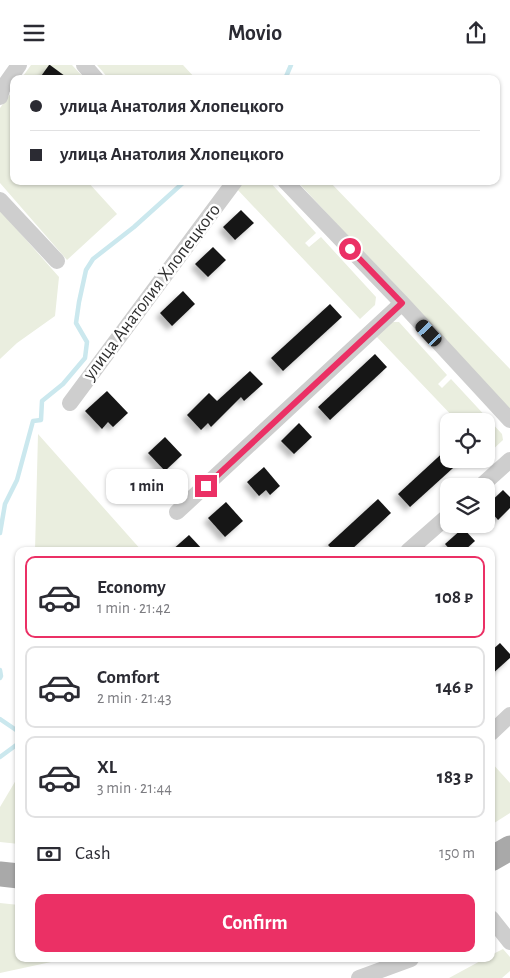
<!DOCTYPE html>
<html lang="en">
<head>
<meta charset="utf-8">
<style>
  body { margin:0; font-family:"Alegreya Sans",sans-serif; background:#f2f2f3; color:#2b2b33; height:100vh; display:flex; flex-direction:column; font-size:19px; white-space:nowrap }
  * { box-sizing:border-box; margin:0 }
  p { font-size:16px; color:#7c7c81 }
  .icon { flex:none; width:28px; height:28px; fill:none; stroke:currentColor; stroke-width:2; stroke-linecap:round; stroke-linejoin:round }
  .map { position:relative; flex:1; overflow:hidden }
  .sheet { position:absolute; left:15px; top:482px; width:480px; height:415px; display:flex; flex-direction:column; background:#fff; border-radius:10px; box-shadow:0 1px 4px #0004 }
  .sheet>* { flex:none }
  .hud { position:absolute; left:10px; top:10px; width:490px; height:110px; border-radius:10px; box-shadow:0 1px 4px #0004; display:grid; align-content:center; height:110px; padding:0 20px; background:#fff }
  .fabs { position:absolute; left:440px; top:348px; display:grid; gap:10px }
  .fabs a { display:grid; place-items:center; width:55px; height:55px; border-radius:10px; background:#fff; box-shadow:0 1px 4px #0004; font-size:25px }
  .end { position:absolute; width:22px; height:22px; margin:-11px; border:6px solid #eb3065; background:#fff; box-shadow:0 0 0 2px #fff }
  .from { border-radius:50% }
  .bubble { position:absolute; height:35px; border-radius:10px; background:#fff; box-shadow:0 1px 4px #0004; font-size:16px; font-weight:700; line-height:35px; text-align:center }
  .car { position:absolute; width:15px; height:30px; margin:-15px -8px; border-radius:6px; box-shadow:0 0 4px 1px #0007; background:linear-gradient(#222 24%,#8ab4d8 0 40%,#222 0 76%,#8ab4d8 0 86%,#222 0) }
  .hud b { display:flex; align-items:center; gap:18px; height:48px; font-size:19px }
  .hud b+b { border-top:1px solid #e1e1e2 }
  .hud i { width:12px; height:12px; background:#2b2b33 }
  ul { padding:9px 0 0; list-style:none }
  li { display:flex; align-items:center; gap:15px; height:82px; margin:0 10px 8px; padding:0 10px; border:2px solid #e1e1e2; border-radius:10px }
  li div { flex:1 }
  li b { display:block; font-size:19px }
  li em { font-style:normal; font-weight:700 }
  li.current { border-color:#eb3065 }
  li>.icon { width:45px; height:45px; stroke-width:1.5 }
  .pay { display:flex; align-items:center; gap:12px; height:55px; padding:0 20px; font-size:19px }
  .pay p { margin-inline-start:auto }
  .button { display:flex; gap:10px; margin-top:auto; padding:10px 20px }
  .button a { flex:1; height:58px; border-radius:10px; background:#eb3065; color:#fff; font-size:20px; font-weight:700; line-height:58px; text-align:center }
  header { display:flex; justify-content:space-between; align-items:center; height:65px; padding:0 20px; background:#fff; font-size:22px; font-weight:700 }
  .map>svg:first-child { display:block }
  .green { fill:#eaeedf }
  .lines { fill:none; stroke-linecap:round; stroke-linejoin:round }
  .stream { stroke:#cbe8ee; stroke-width:4.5 }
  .building { fill:#181818; filter:url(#shadow) }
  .street { stroke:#cecece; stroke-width:16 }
  .primary { stroke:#a9a9a9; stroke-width:25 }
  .route { stroke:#eb3065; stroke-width:6 }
  .labels { text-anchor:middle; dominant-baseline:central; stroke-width:5; stroke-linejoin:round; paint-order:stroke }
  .street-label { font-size:19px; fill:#313131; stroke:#fff }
</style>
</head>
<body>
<header><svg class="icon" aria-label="menu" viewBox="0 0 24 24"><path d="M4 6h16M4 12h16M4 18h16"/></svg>Movio<svg class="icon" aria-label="share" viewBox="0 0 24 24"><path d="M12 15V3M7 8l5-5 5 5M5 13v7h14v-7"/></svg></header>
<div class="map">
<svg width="510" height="913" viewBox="0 0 510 913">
  <defs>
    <filter id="shadow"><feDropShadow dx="-4.5" dy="4.5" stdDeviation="2.5" flood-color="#0004"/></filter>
  </defs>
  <rect width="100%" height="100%" fill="#fff"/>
  <path class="green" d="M31,0h41l13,14h-64z
    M97,0h86l13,14h-87z
    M14,24v92h73l30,33 -50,46 -67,-77v-75z
    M241,116h28l47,52 -11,10 4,4 12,-10 55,60 -1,8 -15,14 -124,-131z
    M297,116h32l181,188v43z
    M0,145l59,67 -4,39 -38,27 -17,16z
    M390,257h9l48,53 -9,9 4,4 9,-9 51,55 1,6 -15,14 -2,-1v-32h-29l-82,-86z
    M38,369l104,117h-107z
    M491,697l19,21v30l-19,12z
    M19,710v69l-19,-2v-35z
    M0,838l19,2v54h46l-65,14z
    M503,884l7,8v14l-8,7h-53l35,-19h7v-4z"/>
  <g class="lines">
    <path class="stream" d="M285,14l6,-14
      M0,468l5,-29 12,-24 16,-59 8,-1 1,-19 21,-17 22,-26 2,-16 -11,-19 3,-21 7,-32 7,-11 41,-32 51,-46
      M0,605l1,6 -1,2
      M0,654l19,13
      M0,692l19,-14"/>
  </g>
  <path class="building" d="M49,0h1l19,14h-30z
    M241,145l13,13 -19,17 -12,-13z
    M213,182l13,13 -18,17 -13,-13z
    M183,226l12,13 -23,22 -12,-13z
    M330,239l12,13 -59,54 -12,-13z
    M375,289l12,13 -57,53 -12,-13z
    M250,306l13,13 -19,17 -3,-4 -30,30 -3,-4 -7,7 -14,-15 22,-22 8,8z
    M107,326l21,22 -15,14 -5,-5 -6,7 -17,-18z
    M299,358l13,14 -18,17 -13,-13z
    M165,372l17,18 -17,16 -17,-18z
    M449,382v12h14l-53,48 -12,-13z
    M264,402l16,19 -10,9 -4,-5 -7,6 -12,-14z
    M503,425l7,7v11l-12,12 -12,-14z
    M378,434l13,14 -41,38h-16l-6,-6z
    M226,437l17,19 -18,16 -17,-19z
    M463,463l12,13 -11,10h-13l-6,-7z
    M189,470l15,16h-33z
    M500,578l10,11v4l-19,17v-24z"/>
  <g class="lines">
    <path class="street" d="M84,0l12,14
      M0,32l2,-8 17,-24
      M285,116l117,122 108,117
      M0,135l57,61
      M70,338l165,-222
      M481,421l29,-26
      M177,447l225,-209
      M408,486l41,-36
      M491,668l19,-18
      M491,853l19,24
      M359,913l52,-19"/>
    <path class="primary" d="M491,794l19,-11
      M0,809l19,2"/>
  </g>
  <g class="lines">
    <path class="route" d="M206,421l196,-183 -52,-54"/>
  </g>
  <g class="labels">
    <g class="street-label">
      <text transform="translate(152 227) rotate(-53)">улица Анатолия Хлопецкого</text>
    </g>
  </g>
</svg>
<div class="fabs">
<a><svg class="icon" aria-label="locate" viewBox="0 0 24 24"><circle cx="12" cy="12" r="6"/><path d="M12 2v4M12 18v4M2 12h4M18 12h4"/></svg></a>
<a><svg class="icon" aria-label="layers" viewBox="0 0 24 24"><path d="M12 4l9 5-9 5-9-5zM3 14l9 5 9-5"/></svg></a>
</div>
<i class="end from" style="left:350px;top:184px"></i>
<i class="end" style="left:206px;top:421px"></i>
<div class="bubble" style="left:106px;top:404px;width:82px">1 min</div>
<i class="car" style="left:429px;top:268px;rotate:317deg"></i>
<div class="hud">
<b><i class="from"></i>улица Анатолия Хлопецкого</b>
<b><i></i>улица Анатолия Хлопецкого</b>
</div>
<section class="sheet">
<ul>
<li class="current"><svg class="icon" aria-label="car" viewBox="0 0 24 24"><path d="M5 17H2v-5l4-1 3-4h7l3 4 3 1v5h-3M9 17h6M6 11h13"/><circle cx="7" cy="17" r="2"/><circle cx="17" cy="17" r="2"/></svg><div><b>Economy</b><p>1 min · 21:42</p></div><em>108 ₽</em></li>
<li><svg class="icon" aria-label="car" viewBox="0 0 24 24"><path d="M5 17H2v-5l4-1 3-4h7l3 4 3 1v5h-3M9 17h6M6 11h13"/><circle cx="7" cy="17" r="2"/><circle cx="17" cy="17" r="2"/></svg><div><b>Comfort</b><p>2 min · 21:43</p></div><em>146 ₽</em></li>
<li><svg class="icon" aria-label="car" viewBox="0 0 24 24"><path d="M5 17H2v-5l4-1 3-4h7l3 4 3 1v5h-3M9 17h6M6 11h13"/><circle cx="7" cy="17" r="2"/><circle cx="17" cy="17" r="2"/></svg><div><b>XL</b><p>3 min · 21:44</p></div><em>183 ₽</em></li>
</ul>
<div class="pay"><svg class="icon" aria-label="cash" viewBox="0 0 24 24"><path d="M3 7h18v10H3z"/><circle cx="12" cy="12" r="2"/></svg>Cash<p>150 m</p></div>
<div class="button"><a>Confirm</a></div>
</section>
</div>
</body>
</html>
